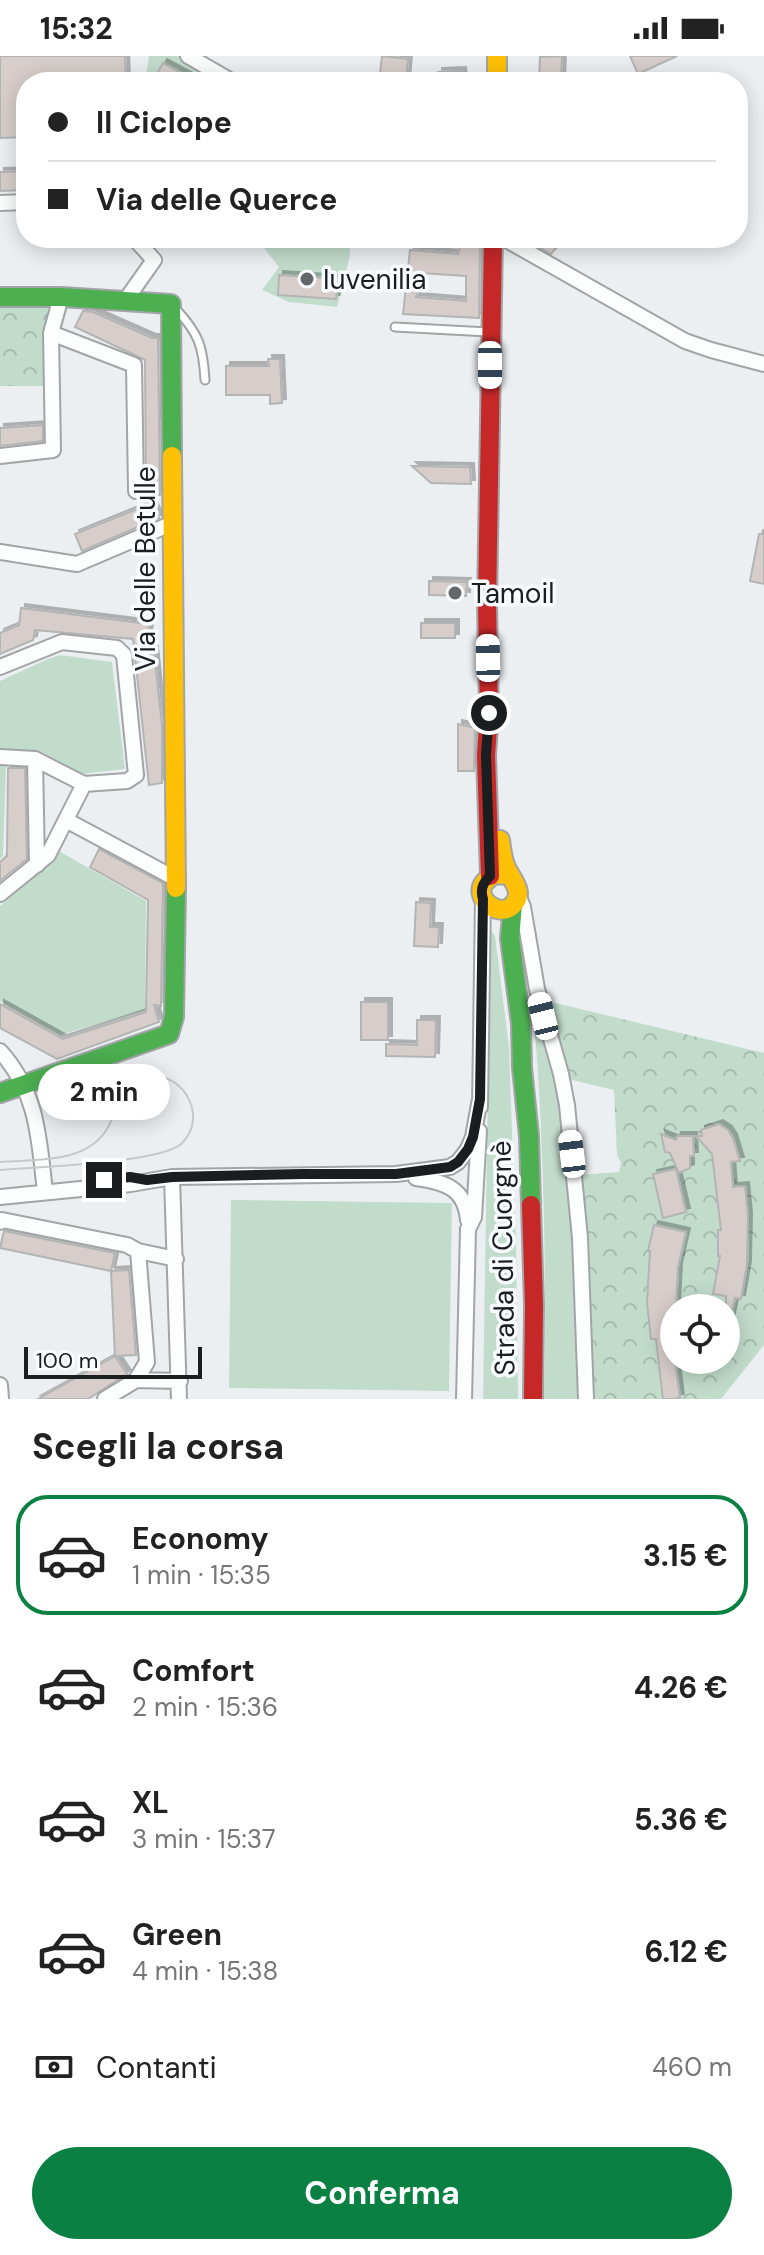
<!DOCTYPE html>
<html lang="it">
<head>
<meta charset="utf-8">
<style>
  body { margin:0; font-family:"DM Sans",sans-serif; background:#f2f2f2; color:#222; height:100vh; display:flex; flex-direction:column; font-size:30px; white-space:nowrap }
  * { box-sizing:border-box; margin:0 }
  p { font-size:26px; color:#767676 }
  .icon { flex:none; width:44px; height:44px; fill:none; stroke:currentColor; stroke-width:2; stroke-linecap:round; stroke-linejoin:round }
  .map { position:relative; height:1343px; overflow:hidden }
  .side { display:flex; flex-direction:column; background:#fff; flex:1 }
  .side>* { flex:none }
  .hud { position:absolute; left:16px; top:16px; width:732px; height:176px; border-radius:32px; box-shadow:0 4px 20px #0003; display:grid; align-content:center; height:176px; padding:0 32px; background:#fff }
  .buttons { position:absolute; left:660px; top:1238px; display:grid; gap:16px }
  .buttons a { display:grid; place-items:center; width:80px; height:80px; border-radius:50%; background:#fff; box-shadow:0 4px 20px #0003; font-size:40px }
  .scale { position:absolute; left:24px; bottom:20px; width:178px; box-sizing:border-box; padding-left:8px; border:4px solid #1b1e20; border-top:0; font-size:22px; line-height:28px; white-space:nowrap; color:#1b1e20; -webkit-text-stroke:6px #f9fcfe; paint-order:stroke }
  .end { position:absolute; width:36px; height:36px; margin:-18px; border:10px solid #1b1e20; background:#fff; box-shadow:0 0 0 4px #fff }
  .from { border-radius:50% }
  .bubble { position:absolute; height:56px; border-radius:28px; background:#fff; box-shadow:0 4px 20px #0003; font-size:26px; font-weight:700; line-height:56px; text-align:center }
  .car { position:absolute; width:24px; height:48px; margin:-24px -12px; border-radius:10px; box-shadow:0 0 6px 2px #0007; background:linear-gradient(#fff 24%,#345 0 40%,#fff 0 76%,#345 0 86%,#fff 0) }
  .hud b { display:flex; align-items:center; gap:28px; height:76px; font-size:30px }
  .hud b+b { border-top:2px solid #e0e0e0 }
  .hud i { width:20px; height:20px; background:#222 }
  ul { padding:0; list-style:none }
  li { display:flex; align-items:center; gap:24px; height:120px; margin:0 16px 12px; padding:0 16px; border:4px solid transparent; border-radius:32px }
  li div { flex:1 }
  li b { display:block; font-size:30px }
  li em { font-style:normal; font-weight:700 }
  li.active { border-color:#0b8043 }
  li>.icon { width:72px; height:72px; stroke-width:1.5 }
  h2 { padding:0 32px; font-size:36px; line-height:96px }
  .pay { display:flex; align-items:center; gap:20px; height:88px; padding:0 32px; font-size:30px }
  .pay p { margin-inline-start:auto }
  .button { display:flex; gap:16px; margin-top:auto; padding:16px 32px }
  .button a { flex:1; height:92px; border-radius:48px; background:#0b8043; color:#fff; font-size:32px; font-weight:700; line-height:92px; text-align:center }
  .status { display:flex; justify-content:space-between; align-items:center; height:56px; padding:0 40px; background:#fff; direction:ltr }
  .status svg { height:22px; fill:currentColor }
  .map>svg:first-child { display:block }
  .grass { fill:#c2dccc }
  .park { fill:url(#park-crowns); fill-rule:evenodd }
  .building { fill:#d7cecb; stroke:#b3b4b4; stroke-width:2; fill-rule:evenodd; filter:url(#shadow) }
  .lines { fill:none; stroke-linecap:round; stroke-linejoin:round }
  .lane-casing { stroke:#a2a4a6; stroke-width:11 }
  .street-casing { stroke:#a2a4a6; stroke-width:18 }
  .fast-casing { stroke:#a2a4a6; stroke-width:22 }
  .slow-casing { stroke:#a2a4a6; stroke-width:22 }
  .jam-casing { stroke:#a2a4a6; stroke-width:22 }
  .lane { stroke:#fcfdfd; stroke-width:7 }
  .street { stroke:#fcfdfd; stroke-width:14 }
  .fast { stroke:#4caf50; stroke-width:18 }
  .slow { stroke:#ffc107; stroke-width:18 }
  .jam { stroke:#c62828; stroke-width:18 }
  .tram { stroke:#c7c8c9; stroke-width:2 }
  .route { stroke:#1b1e20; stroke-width:10 }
  .poi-dot { fill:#64676a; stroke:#f9fcfe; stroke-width:3 }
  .labels { text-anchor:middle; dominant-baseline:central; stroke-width:7; stroke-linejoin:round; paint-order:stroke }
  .poi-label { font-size:28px; fill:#1b1e20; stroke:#f9fcfe; text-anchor:start }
  .street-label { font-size:28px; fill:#1b1e20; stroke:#f9fcfe }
</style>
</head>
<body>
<div class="status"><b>15:32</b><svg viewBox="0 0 49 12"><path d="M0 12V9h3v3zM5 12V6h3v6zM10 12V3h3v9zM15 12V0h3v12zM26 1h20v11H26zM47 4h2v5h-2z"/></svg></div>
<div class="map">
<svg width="764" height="1343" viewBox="0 0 764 1343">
  <defs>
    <pattern id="park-crowns" width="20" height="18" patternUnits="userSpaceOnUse" patternTransform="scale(2)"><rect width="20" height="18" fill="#c2dccc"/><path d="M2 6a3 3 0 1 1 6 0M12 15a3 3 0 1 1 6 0" fill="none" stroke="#a6bcaf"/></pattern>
    <filter id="shadow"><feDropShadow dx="4" dy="-4" stdDeviation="0" flood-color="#0004"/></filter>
  </defs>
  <rect width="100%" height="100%" fill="#eceff2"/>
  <path class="grass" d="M149,0h32l53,26h-89z
    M256,182h94v17l-13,52 -48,-5 -27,-12 17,-23z
    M60,599l52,7 13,107 -43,5 -42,-23 -40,-1v-69l48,-22z
    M6,707l-3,93 -3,3v-95z
    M59,795l87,50 -1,109 -85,25 -60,-34v-95l47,-40z
    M488,870l7,10 14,111 7,198 2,154h-35l5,-315z
    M532,949l3,1 26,93 13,122 6,178h-36c2,-60 1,-119 0,-179 -2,-72 -4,-143 -12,-215z
    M231,1144l221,3 -3,188 -220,-3z"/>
  <path class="park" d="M48,246v84h-48v-83z
    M547,945l217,52v292l-43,54h-130l-12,-224 40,-3 2,-9 -4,-8 -3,-65 -46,-11zM674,1252h52v52h-52z"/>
  <path class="building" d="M0,0h125l1,26h-100v55l-26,1z
    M382,0l26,3 -2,23h-10l1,-6 -17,-2z
    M562,0l-1,26h-22l1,-25z
    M630,0h47l-39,18z
    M163,7l35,19h-37l-7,-3z
    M462,15l1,11h-25v-10z
    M26,115v19l-26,1v-19z
    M468,182h12l-1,80 -76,-4 7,-64 48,4 3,-14 6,1zM420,217l46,3v25l-50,-4z
    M523,182h24l11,7 -7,9z
    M279,219l59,4 -2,20 -58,-4z
    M83,255l10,1 59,26h6l2,157h-14l-1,-135 -70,-33z
    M268,303h12l2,44 -12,1v-9h-44v-29h43z
    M43,369v16l-43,5v-18z
    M412,410l58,1 1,17 -40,-1z
    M152,447l7,15 -77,33 -7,-17z
    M759,478h5v50l-14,-3z
    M429,525l38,1 -1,14 -37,-1z
    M21,552l128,16 -2,27 7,-1 8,76v57l-13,2 -16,-146 -98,-9 -2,10 -33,14v-21l19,-8z
    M421,567h34v15h-34z
    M458,668l17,4 -1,43h-16z
    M8,712h17l2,91 -27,22v-19l7,-6z
    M99,793l64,34 -2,123 -7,-1 5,17 -102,37 -57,-31v-24l63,35 83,-27 2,-112 -58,-33z
    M416,846l15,1 -1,24h9l-1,20 -24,-1z
    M361,946h27v38h-27z
    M417,964h19l-1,37 -49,-1v-12l31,1z
    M719,1068l9,6 5,8 7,23 -9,1 2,25 12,-1 3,30 -1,49 -6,34 -6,-1 -5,24h-4v-26l-13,-2 7,-38h-2v-26h3l-9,-76 -16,-18h6l-1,-6z
    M661,1078l15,6 1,-4h16l1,20h-4v12l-11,5 -9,-20 -5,-1z
    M676,1113l10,43 -23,6 -10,-44z
    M654,1169l32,7 -8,35 -2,41h-2v28l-2,1 8,61 -8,1h-9l-7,-60h-5l-4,-36 3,-52h-2z
    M4,1175l111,22 -4,18 -111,-23z
    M129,1214l7,85 -21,1 -4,-85z
    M115,1300l12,18 -39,25h-50z"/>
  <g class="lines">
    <defs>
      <path id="lane" d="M176,253c23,25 27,37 29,71
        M395,271l93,5"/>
      <path id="street" d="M188,0l45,26
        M0,147l26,-1
        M503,182l182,103 26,9 53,14
        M61,241l-10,36 83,32 2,126
        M125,245l29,-41 -20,-22
        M0,400l53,-6 -2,-117
        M0,496l77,12 96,-41
        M0,611l62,-25 55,6 7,7 12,120 -9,6 -43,3 -49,-25
        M0,701l35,2 2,106
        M66,764l110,59
        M0,838l48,-39 36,-71
        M518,839l5,12 14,82 24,85 6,31 13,133 6,161
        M0,995c38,42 39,88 45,141
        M480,1051l3,-208
        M172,1121l7,222
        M416,1122c29,4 49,10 52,42
        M0,1141l131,-13 41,-7 224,-3 54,-7 8,-5 10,-13 5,-12 7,-38
        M0,1166l2,-2 125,25 11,6 9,111 -11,18 -31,19
        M138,1195l38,8
        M136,1324l44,1
        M0,1329l1,14
        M464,1343l4,-170 6,-12 5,-86"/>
      <path id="fast" d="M0,241h61l110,7 1,152
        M513,849l-3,33 11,86 1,44 7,68 2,69
        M0,1037l169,-59 5,-17 2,-129"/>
      <path id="slow" d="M497,0v26
        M172,400l4,432
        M500,784c1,8 2,17 5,25 5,14 21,26 8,40 -13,14 -40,-6 -29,-22 3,-4 7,-6 10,-9l15,1"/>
      <path id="jam" d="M490,820l-4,-121 3,-42 -2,-110 6,-365
        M531,1149l3,100 -1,94"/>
    </defs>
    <use href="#lane" class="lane-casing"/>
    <use href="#street" class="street-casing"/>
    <use href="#fast" class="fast-casing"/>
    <use href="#slow" class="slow-casing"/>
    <use href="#jam" class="jam-casing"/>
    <use href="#lane" class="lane"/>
    <use href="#street" class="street"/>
    <use href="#fast" class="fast"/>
    <use href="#slow" class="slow"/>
    <use href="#jam" class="jam"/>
    <path class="tram" d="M0,1106c35,-3 86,2 107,-33 11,-18 9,-40 32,-50 39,-16 73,36 42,65 -21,19 -147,23 -181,26"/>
  </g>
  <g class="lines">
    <path class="route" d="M104,1124l26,-3 17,3 25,-3 130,-3h94l54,-7 8,-5 10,-13 5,-12 7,-38 3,-200c-3,-10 0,-16 7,-23l-4,-121 3,-42"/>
  </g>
  <g class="poi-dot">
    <circle cx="307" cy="223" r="8"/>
    <circle cx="455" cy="537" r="8"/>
  </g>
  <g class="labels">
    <g class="poi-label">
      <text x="323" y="223">Iuvenilia</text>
      <text x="471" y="537">Tamoil</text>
    </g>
    <g class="street-label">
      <text transform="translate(145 513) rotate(-90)">Via delle Betulle</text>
      <text transform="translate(503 1202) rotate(-91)">Strada di Cuorgnè</text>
    </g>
  </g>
</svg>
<div class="buttons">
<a><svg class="icon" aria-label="locate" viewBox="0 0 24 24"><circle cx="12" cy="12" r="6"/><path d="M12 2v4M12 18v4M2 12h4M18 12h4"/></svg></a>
</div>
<div class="scale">100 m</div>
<i class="end from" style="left:489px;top:657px"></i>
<i class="end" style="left:104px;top:1124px"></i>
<div class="bubble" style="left:38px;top:1008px;width:132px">2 min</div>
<i class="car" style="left:490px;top:309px;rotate:180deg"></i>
<i class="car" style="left:488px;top:602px;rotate:359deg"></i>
<i class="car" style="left:543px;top:960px;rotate:346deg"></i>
<i class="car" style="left:572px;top:1098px;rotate:353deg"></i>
<div class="hud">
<b><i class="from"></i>Il Ciclope</b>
<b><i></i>Via delle Querce</b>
</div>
</div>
<section class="side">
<h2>Scegli la corsa</h2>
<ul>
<li class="active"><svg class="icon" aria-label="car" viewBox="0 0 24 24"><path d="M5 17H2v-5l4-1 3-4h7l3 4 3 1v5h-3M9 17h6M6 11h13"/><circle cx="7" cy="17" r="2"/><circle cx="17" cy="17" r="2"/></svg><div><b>Economy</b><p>1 min · 15:35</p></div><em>3.15 €</em></li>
<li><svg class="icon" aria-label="car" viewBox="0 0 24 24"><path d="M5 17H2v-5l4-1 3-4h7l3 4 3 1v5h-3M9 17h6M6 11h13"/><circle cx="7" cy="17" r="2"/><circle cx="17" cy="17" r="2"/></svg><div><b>Comfort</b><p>2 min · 15:36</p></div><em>4.26 €</em></li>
<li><svg class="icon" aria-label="car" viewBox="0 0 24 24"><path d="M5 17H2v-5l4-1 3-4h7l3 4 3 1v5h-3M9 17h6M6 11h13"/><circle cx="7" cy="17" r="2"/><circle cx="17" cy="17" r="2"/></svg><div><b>XL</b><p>3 min · 15:37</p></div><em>5.36 €</em></li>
<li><svg class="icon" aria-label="car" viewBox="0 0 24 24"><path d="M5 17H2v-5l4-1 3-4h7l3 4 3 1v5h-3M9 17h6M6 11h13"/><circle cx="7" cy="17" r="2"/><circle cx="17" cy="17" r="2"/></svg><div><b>Green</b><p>4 min · 15:38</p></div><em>6.12 €</em></li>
</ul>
<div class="pay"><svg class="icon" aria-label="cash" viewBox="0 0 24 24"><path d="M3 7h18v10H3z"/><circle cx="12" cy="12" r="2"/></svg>Contanti<p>460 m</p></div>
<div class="button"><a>Conferma</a></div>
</section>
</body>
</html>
